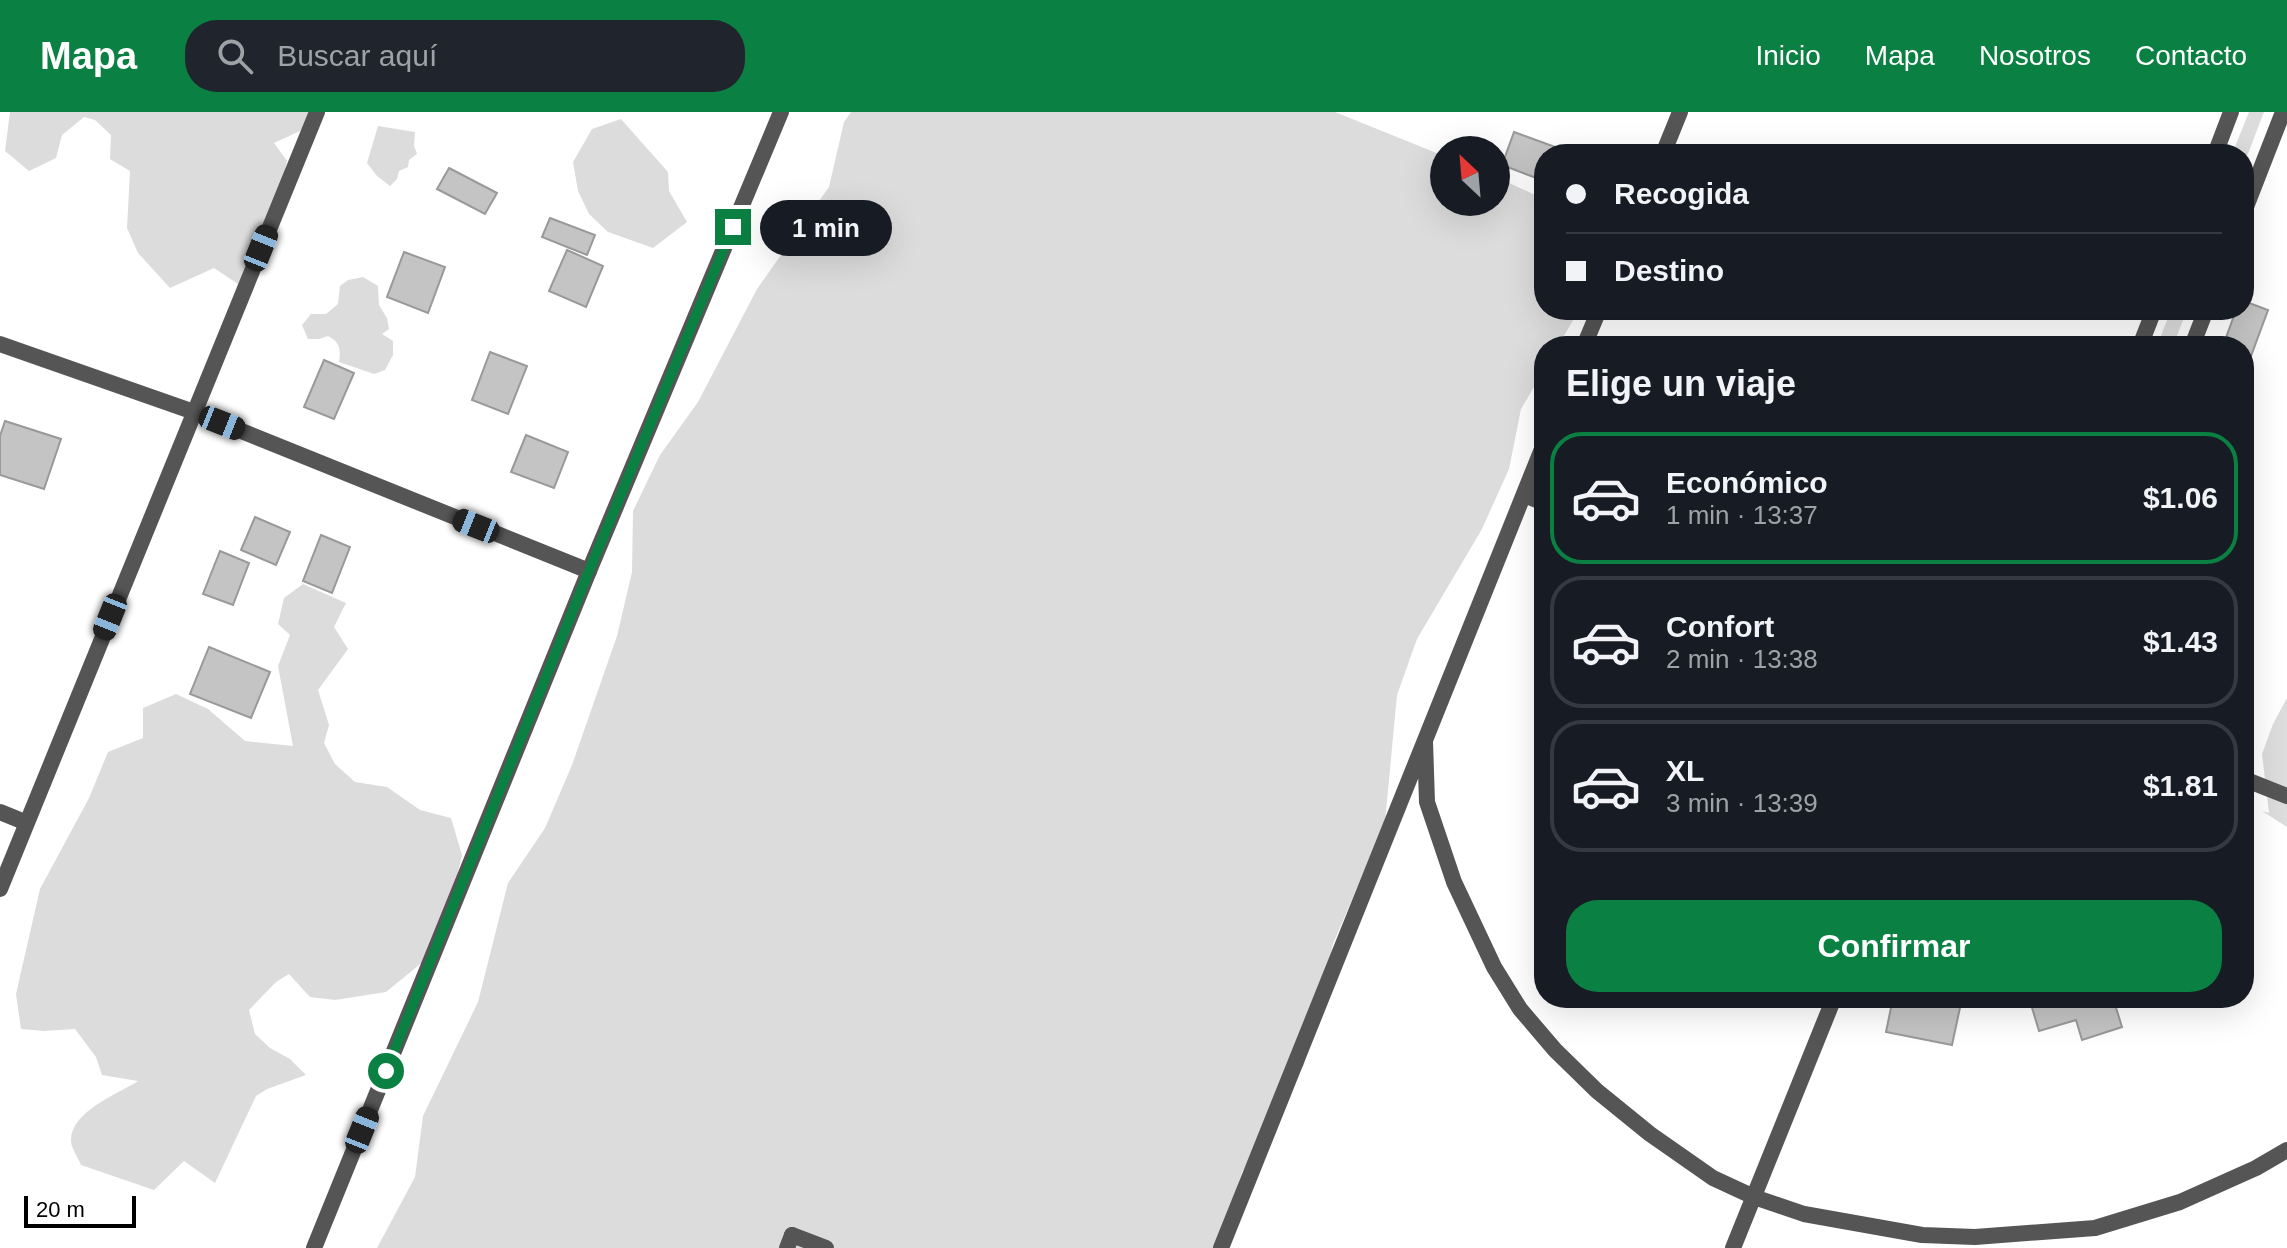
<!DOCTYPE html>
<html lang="es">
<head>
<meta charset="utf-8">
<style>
  body { margin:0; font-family:Helvetica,sans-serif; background:#20242c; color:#f1f3f6; height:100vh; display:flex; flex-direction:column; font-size:30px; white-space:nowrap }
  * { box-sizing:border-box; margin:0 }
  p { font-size:26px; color:#9ea1a6 }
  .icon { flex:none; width:44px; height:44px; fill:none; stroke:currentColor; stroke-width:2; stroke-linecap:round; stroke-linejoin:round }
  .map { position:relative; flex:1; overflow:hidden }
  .panel { position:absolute; left:1534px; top:224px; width:720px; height:672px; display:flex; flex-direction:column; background:#171b24; border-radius:32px; box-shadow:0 8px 32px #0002 }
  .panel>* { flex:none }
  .guide { position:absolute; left:1534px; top:32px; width:720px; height:176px; border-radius:32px; box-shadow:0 8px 32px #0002; display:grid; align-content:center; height:176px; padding:0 32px; background:#171b24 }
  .needle { width:52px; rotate:334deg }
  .buttons { position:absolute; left:1430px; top:24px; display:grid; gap:16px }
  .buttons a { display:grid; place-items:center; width:80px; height:80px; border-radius:50%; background:#171b24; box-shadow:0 8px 32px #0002; font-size:40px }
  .scale { position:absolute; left:24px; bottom:20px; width:112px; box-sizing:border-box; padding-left:8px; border:4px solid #000; border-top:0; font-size:22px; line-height:28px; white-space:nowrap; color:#000; -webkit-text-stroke:6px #fff; paint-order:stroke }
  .end { position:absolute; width:36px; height:36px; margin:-18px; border:10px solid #0b8043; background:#fff; box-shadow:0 0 0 4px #fff }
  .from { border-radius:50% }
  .bubble { position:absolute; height:56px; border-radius:28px; background:#171b24; box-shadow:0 8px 32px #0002; font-size:26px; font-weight:700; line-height:56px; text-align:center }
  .car { position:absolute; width:24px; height:48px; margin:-24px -12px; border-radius:10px; box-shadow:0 0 6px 2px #0007; background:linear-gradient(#222 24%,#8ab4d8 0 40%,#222 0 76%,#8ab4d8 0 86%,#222 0) }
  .guide b { display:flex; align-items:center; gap:28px; height:76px; font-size:30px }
  .guide b+b { border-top:2px solid #363941 }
  .guide i { width:20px; height:20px; background:#f1f3f6 }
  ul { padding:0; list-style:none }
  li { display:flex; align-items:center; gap:24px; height:132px; margin:0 16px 12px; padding:0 16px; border:4px solid #363941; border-radius:32px }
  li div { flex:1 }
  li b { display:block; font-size:30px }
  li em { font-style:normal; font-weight:700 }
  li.on { border-color:#0b8043 }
  li>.icon { width:72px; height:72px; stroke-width:1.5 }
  h2 { padding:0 32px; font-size:36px; line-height:96px }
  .action { display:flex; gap:16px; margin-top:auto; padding:16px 32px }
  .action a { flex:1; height:92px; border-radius:32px; background:#0b8043; color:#fff; font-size:32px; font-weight:700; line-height:92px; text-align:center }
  header { display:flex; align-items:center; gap:48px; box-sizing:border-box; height:112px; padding:0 40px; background:#0b8043; color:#fff }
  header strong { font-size:38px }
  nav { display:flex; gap:44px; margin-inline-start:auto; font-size:28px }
  .search { width:560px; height:72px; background:#20242c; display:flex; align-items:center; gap:20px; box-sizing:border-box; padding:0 28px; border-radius:32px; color:#9ea1a6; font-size:30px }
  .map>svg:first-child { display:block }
  .green { fill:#dcdcdc }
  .building { fill:#c4c4c4; stroke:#999; stroke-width:2 }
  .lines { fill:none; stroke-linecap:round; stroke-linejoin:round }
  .service { stroke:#555; stroke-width:16 }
  .minor { stroke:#555; stroke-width:16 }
  .route { stroke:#0b8043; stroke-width:10 }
</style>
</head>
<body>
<header>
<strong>Mapa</strong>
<div class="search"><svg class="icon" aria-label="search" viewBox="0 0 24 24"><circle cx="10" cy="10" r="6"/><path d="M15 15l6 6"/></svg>Buscar aquí</div>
<nav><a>Inicio</a><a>Mapa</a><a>Nosotros</a><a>Contacto</a></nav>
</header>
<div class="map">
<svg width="2287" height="1136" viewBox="0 0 2287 1136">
  <rect width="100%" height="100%" fill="#fff"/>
  <path class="green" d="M10,0h306l-16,19 -26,12 13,18 -10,46 -19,53 -20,24 -24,-16 -44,20 -32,-35 -11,-25 3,-57 -20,-12 1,-24 -16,-15 -11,-3 -22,18 -6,23 -27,13 -24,-20z
    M851,0h484l109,44v46h52v-25l48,22v111h35l-21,36h-14v24l-23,39 -12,60 -27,60 -65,110 -20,56 -12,127 -52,122 -29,121 -62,107 -24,76h-841l38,-71 8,-61 55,-114 30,-119 37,-55 27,-63 45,-129 15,-64 1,-61 27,-56 38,-53 59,-113 72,-102 15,-65z
    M2249,0h15l-20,52v-10h-12z
    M621,7l47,53 1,19 18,31 -34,26 -45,-16 -19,-18 -11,-23 -5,-29 19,-33z
    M378,14l37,6 -1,14 3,8 -8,6 -1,7 -9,4 -2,8 -7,7 -13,-10 -10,-13z
    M363,165l15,9 1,19 8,13 2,11 -7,5 11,7v14l-8,15 -11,4 -35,-12c2,-13 1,-20 -11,-26l-9,3h-11l-6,-14 9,-11h15l12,-10 2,-18 8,-6z
    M2171,198h16l-14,36h-16z
    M303,472l43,19 -12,24 14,22 -30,41 11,35 -5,18 11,21 20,18 32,5 33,23 31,8 11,37 -11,47 -27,59 -38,31 -51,8 -25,-3 -21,-23 -13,8 -27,28 6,24 15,14 20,11 16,16 -39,14 -11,7 -41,87 -31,-22 -30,29 -73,-25c-3,-7 -9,-16 -10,-23 -2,-30 47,-48 67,-61l-36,-6 -6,-18 -21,-28 -31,2 -23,-2 -5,-35 24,-105 49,-91 19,-46 35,-14v-30l33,-14 32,15 37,32 48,5 -15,-80 12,-31 -12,-11 6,-26z
    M2287,586v129l-25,-16 7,2 -7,-59 11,-30z"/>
  <path class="building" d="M1514,20l55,20 -1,2h-24v27l-42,-16z
    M449,56l48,25 -12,21 -48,-25z
    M550,106l45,17 -8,20 -45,-18z
    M567,138l36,16 -17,41 -37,-16z
    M404,140l41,15 -17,46 -41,-16z
    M2244,189l24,9 -17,46 -7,-2v-8h-21l13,-36h8z
    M490,240l37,14 -19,48 -36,-14z
    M324,248l30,13 -20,46 -30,-12z
    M5,309l56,18 -17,50 -44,-14v-39z
    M526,323l42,17 -14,36 -43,-16z
    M255,405l35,15 -14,33 -35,-15z
    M321,423l29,12 -18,46 -29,-12z
    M220,439l29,12 -16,42 -30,-11z
    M209,535l61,25 -19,46 -61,-24z
    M1893,886h44l24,5 -9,42 -66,-13z
    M2041,886h72l9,29 -40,13 -6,-20 -37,11 -9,-30z"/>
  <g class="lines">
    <path class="service" d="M0,232l194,68 395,159
      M792,1123l34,13"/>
    <path class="minor" d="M1663,42l17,-42
      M2215,42l16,-42
      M2244,100l39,-100
      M1584,234l15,-36
      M2140,234l14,-36
      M2192,234l14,-36
      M1524,383l20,8
      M1425,629l2,61 27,80 40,85 26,42 35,41 42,41 53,43 63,44 41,19 50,17 118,21 53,2 120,-9 85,-26 76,-34 31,-18
      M2244,667l43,17
      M0,700l27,11
      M0,777l317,-777
      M314,1136l275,-677 192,-459
      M787,1136l5,-13
      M1221,1136l323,-804
      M1733,1136l101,-250"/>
  </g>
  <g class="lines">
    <path class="route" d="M386,959l203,-500 144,-344"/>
  </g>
</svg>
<div class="buttons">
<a><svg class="needle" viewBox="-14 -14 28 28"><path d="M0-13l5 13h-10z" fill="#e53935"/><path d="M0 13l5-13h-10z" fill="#9ea1a6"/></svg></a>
</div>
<div class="scale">20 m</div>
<i class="end from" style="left:386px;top:959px"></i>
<i class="end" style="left:733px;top:115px"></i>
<div class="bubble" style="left:760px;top:88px;width:132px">1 min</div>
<i class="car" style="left:261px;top:136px;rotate:22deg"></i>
<i class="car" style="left:222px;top:311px;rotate:112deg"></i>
<i class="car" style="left:476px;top:414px;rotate:292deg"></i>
<i class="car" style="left:110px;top:505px;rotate:202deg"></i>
<i class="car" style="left:362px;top:1018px;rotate:22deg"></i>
<div class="guide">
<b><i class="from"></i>Recogida</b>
<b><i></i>Destino</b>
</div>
<section class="panel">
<h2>Elige un viaje</h2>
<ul>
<li class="on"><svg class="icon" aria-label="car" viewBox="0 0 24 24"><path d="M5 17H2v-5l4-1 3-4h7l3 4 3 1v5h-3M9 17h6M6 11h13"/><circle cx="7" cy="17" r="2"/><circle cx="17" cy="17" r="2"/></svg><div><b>Económico</b><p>1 min · 13:37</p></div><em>$1.06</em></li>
<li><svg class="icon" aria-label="car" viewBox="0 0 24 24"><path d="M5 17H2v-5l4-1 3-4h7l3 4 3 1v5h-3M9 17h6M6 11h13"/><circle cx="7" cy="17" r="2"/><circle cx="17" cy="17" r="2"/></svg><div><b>Confort</b><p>2 min · 13:38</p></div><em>$1.43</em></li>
<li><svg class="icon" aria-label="car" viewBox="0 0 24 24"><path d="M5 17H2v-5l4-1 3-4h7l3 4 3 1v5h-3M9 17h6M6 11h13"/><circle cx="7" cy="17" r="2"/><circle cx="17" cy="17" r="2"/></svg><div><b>XL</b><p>3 min · 13:39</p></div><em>$1.81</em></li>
</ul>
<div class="action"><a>Confirmar</a></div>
</section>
</div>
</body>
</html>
